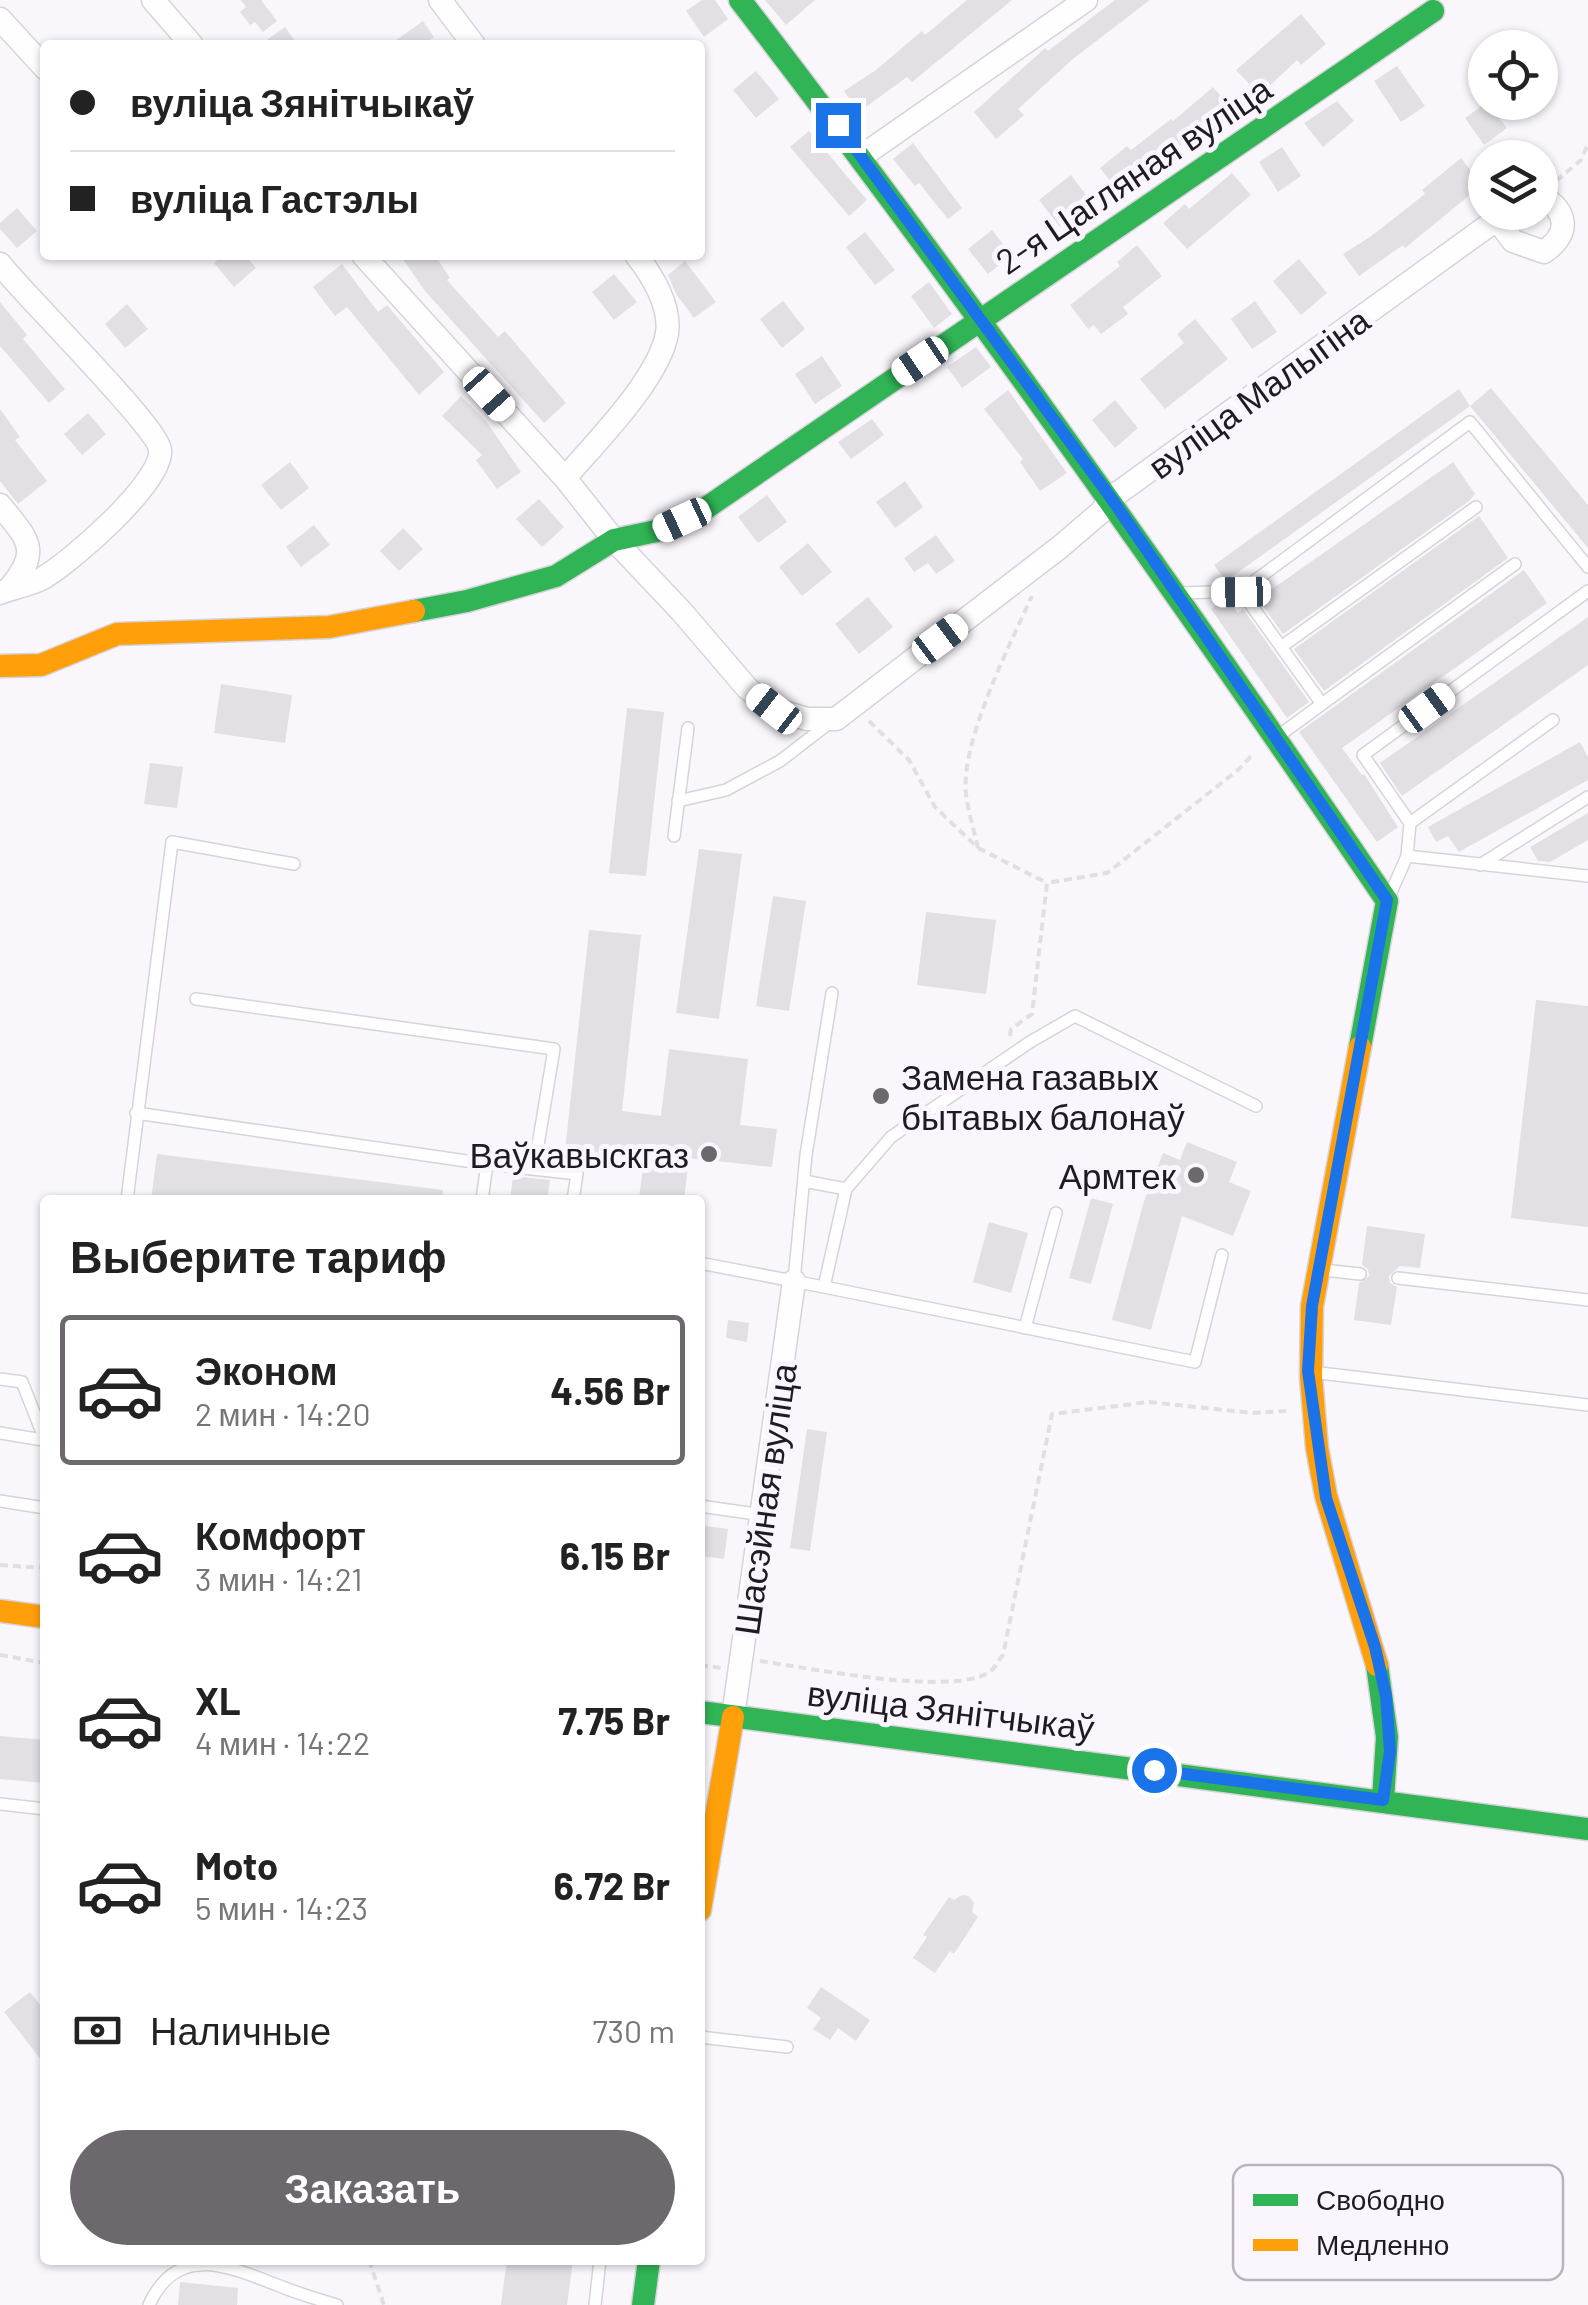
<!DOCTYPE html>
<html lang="ru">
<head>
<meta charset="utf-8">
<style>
  body { margin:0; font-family:Barlow,sans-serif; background:#f2f2f2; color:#222; height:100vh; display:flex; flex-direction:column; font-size:38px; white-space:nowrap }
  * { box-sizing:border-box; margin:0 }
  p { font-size:32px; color:#767676 }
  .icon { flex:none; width:55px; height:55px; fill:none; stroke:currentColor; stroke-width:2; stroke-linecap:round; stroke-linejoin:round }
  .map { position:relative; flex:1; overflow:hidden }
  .panel { position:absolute; left:40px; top:1195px; width:665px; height:1070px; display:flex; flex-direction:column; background:#fff; border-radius:10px; box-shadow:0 2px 8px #0004 }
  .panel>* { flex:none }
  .hud { position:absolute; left:40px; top:40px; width:665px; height:220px; border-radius:10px; box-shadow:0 2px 8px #0004; display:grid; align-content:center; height:220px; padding:0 30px; background:#fff }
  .fabs { position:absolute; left:1468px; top:30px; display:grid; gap:20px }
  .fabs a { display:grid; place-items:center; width:90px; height:90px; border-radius:50%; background:#fff; box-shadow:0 2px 8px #0004; font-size:50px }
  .end { position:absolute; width:45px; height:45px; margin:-22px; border:12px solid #1a73e8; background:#fff; box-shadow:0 0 0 5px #fff }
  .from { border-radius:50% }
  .car { position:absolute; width:30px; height:60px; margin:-30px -15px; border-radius:12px; box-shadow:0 0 8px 2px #0007; background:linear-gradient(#fff 24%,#345 0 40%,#fff 0 76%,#345 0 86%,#fff 0) }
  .hud b { display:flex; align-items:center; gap:35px; height:95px; font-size:38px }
  .hud b+b { border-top:2px solid #e0e0e0 }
  .hud i { width:25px; height:25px; background:#222 }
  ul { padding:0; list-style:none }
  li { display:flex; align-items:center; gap:30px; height:150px; margin:0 20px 15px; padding:0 10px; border:5px solid transparent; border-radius:10px }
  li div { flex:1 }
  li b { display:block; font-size:38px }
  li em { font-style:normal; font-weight:700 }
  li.on { border-color:#6c686e }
  li>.icon { width:90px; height:90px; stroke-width:1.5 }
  h2 { padding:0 30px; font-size:45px; line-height:120px }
  .pay { display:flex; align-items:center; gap:25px; height:110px; padding:0 30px; font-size:38px }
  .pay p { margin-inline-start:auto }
  .cta { display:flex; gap:20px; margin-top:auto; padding:20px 30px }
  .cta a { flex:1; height:115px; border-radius:60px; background:#6c686e; color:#fff; font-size:40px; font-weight:700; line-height:115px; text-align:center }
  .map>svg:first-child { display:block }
  .building { fill:#e2dfe5 }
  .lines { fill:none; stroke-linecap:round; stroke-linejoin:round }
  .lane-casing { stroke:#d7d3d9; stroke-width:14 }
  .street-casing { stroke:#d7d3d9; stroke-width:25 }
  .fast-casing { stroke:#d7d3d9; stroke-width:25 }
  .slow-casing { stroke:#d7d3d9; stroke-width:25 }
  .path { stroke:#e0dfe1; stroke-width:4; stroke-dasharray:8 5; stroke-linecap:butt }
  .lane { stroke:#fefeff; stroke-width:11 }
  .street { stroke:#fefeff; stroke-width:22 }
  .fast { stroke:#30b455; stroke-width:22 }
  .slow { stroke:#ff9f0a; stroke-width:22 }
  .route { stroke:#1a73e8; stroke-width:12 }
  .poi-dot { fill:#6c686e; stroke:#fbf5fe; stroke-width:4 }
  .labels { text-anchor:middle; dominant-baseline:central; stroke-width:10; stroke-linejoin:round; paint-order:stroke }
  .street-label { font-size:35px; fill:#201b22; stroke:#fbf5fe }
  .poi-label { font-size:35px; fill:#201b22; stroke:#fbf5fe; text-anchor:end }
  .key { fill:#fbf5fe; stroke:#b9b4bc; stroke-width:2.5 }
  .key-label { font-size:28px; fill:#201b22 }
</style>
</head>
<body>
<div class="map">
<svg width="1588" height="2305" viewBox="0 0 1588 2305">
  <rect width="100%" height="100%" fill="#faf7fc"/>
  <path class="building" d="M241,0h20l16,21 -14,11 -8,-10 -5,3 -10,-13 6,-5z
    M702,0h13l13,19 -24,18 -18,-26z
    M765,0h50l-29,25z
    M967,0h45l-100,82 -5,-5 -48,35 -15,-21 32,-21 46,-39 3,4z
    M1115,0h35l-76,58 -56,51 6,6 -28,24 -22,-27 71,-64 3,3z
    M1301,14l25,30 -25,21 -4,-5 -37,35 -24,-25z
    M423,21l11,16 -12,8h-33z
    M285,27l13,18h-38z
    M1397,66l28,40 -24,16 -27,-41z
    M756,71l23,28 -23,19 -23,-28z
    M1213,87l21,25 -21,18 -4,-6 -90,68 -19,-24 27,-22 4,4 40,-31 2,2z
    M1337,101l17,20 -31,26 -19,-24z
    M1487,102l20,26 -23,17 -19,-27z
    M809,131l58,69 -18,16 -59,-69z
    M913,143l49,65 -14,11 -29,-36 -4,3 -22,-27z
    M1282,147l19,29 -23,16 -19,-30z
    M1461,158l21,27 -77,63 -2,-3 -44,31 -16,-22 27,-17 55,-43 -3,-4z
    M1232,173l19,22 -64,54 -24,-26 22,-19 4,5z
    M1071,175l21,28 -32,24 -21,-27z
    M17,208l20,23 -20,17 -17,-19v-6z
    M992,230l20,25 -24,19 -20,-25z
    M865,232l30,38 -20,15 -29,-38z
    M1137,245l25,31 -39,31 5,7 -27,20 -7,-9 -6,4 -18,-24 50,-39 -3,-4z
    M224,255h21l11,13 -22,19 -20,-24z
    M400,255h35l15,23 -3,2 51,57 7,-6 61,72 -22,20 -119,-132z
    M1299,259l28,34 -26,22 -28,-34z
    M685,261l31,41 -22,16 -18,-24 -8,-19z
    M342,264l36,48 9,-7 57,67 -25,23 -72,-88 -12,9 -22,-29z
    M614,274l23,28 -23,18 -22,-28z
    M929,282l23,32 -18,14 -23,-32z
    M783,301l22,28 -23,19 -22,-29z
    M1255,301l22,31 -25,17 -21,-30z
    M0,302l27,33 -4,4 42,50 -16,14 -49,-57z
    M127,304l21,25 -23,19 -20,-24z
    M1195,319l33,40 -63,50 -25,-30 44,-36 -7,-9z
    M976,347l15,20 -29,21 -15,-21z
    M822,356l20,30 -27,18 -20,-30z
    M1491,388l97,117v43l-118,-142z
    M1459,389l11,17 -244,175 -12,-16z
    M1008,390l59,83 -27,18 -20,-29 3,-3 -39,-50z
    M461,396l25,25 35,51 -24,17 -21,-29 6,-5 -40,-39z
    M1115,400l23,28 -23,20 -23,-28z
    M0,409l20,28 -5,3 32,41 -29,23 -18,-23z
    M88,413l18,21 -24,21 -18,-21z
    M872,419l12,16 -33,24 -13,-17z
    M290,462l19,26 -28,22 -20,-25z
    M1453,462l22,32 -6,7 -186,133 -25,-35z
    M905,481l18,26 -28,21 -19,-26z
    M767,495l20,27 -29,21 -20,-26z
    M539,499l25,28 -22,20 -26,-28z
    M1479,516l29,42 -184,133 -30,-42z
    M314,525l16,20 -29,22 -15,-20z
    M403,528l20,21 -24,22 -19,-20z
    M936,535l19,26 -19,13 -8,-11 -14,9 -10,-14z
    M808,543l24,29 -30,24 -23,-29z
    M1524,570l23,33 -205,145 20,27 2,-1 34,53 -21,15 -78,-110z
    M868,597l25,30 -34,27 -24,-30z
    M1222,601h7l9,12 5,-4 66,93 -22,16 -76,-109z
    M1588,617v48l-186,131 -22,-33z
    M221,684l71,11 -7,48 -71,-10z
    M627,708l37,4 -18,164 -37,-3z
    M1580,742l8,15v23l-129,72 -11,-16 -12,6 -8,-15z
    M150,763l33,4 -6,41 -33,-4z
    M1588,813v27l-38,22 -12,-1 -8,-14z
    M699,849l43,5 -23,165 -43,-6z
    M773,896l33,5 -17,110 -33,-5z
    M926,912l70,8 -10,74 -69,-9z
    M589,930l52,5 -19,176 39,5 8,-67 79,10 -8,66 37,4 -5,38 -83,-9 -5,42h-32l-13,-1 5,-40 -79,-8z
    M1536,1000l52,6v221l-77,-9z
    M1187,1142l50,20 -8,20 22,9 -18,45 -51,-20 -31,114 -39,-10 32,-119 19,-48 17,7z
    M157,1154l286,36 -1,10h-291z
    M513,1176l37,4 -3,20h-37z
    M1091,1198l22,6 -22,80 -22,-6z
    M989,1222l39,11 -17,60 -38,-11z
    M1367,1226l58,8 -5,34 -20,-2 -11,10 1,7 7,4 -6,38 -37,-5 5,-37 10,-7 -1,-7 -6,-4z
    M728,1320l21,3 -2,19 -21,-4z
    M807,1429l20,3 -17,119 -20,-3z
    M700,1525l28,4 -4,30 -24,-3z
    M0,1736l45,4v43l-45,-4z
    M962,1895l7,1 5,7 -2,9 6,5 -24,37 -4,-3 -15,22 -22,-15 14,-21 -4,-2 26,-38 5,3z
    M821,1987l49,33 -14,21 -18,-13 -8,12 -17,-11 8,-11 -14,-10z
    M30,1992l15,19v54l-41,-53z
    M507,2260h66l-6,45h-66z
    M180,2282l58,6 -1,17h-59z"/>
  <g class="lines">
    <defs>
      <path id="lane" d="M1241,591l81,113 -45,33
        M1182,593l59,-2 229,-169 118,145
        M1281,647l195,-140
        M1322,704l193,-140
        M678,801l48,-11 54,-29 52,-40
        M1410,823l-47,-68 225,-164
        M674,836l14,-108
        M1407,856l3,-33 143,-103
        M1480,865l108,-68
        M1389,897l18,-41 181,20
        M196,999l358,50 -20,120
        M136,1113l351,51 -5,36
        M487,1164l90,10 -4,26
        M804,1181l42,8
        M127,1200l45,-358 122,22
        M700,1263l124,24 22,-98 45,-52 139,-95 45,-26 181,90
        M1323,1270l37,4
        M1398,1278l190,22
        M794,1281l12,-126 26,-162
        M824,1287l371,75 27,-107
        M1025,1328l31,-115
        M1312,1372l276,33
        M0,1379l22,3 23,58
        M0,1433l43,7
        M0,1501l45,7
        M700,1506l63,9
        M0,1804l45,5
        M700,2037l87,10
        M149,2305c28,-62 79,-39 128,-20 20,8 39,14 60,20
        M595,2305l5,-45"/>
      <path id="street" d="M153,0l39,45
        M440,0l34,45
        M0,19l45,49
        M862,156l224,-156
        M1497,220l16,21 31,11c27,-19 24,-41 -4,-57
        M363,255l202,223 49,62 68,72 65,76 27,21 33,10h29l224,-172 41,-35 10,-14 396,-286
        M0,264c24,31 158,163 160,186 4,31 -89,112 -117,128 -12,7 -29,9 -43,15
        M565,478c30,-35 95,-100 102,-145 4,-27 -15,-58 -31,-78
        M0,505c28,35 42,44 9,84
        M733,1717l61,-436"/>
      <path id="fast" d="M740,0c226,293 439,595 647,901l-27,146
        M414,611l53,-10 89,-25 58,-36 47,-10 42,-20 730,-499
        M1377,1665l10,72 -4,63
        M700,1712l888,117
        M643,2305l6,-45"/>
      <path id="slow" d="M0,666l41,-1 76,-31 212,-7 85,-16
        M1360,1047l-48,259 -1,71 6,71 9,48 51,169
        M0,1611l45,6
        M700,1910l33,-193"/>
    </defs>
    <use href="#lane" class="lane-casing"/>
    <use href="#street" class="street-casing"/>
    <use href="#fast" class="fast-casing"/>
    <use href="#slow" class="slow-casing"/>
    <path class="path" d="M1556,181l25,-21 7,-16
      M869,721l40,39 26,47 43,41 69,35
      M978,848c-4,-18 -10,-36 -12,-54 -6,-51 44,-150 66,-198
      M1010,1036l1,-7 21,-15 15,-131 60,-10 131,-103 16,-17
      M0,1565l45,3
      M0,1655l45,8
      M760,1661c49,7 188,35 228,12 6,-3 10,-12 15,-18l49,-241 97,-12 104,11 33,-2
      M700,1665l21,3
      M369,2260l15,45"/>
    <use href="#lane" class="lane"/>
    <use href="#street" class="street"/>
    <use href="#fast" class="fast"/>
    <use href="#slow" class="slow"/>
  </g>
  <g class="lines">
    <path class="route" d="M838,125l273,373 276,402 -75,406 -4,65 18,127 49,149 11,49 4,55 -7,49 -229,-30"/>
  </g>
  <g class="poi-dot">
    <circle cx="881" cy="1096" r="10"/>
    <circle cx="709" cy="1154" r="10"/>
    <circle cx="1196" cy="1175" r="10"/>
  </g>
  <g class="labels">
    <g class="street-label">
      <text transform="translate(1133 174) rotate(-34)">2-я Цагляная вуліца</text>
      <text transform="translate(1258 392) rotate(-36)">вуліца Малыгіна</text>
      <text transform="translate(764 1499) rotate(-82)">Шасэйная вуліца</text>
      <text transform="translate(951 1709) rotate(7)">вуліца Зянітчыкаў</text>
    </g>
    <g class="poi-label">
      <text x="901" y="1076" text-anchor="start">Замена газавых<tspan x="901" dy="40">бытавых балонаў</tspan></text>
      <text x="689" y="1154">Ваўкавыскгаз</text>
      <text x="1176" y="1175">Армтек</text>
    </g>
  </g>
  <rect x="1233" y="2165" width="330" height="115" rx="15" class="key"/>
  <rect x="1253" y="2194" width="45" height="12" fill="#30b455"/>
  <rect x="1253" y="2239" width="45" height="12" fill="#ff9f0a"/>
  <g class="key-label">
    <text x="1316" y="2210">Свободно</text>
    <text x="1316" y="2255">Медленно</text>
  </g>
</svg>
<div class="fabs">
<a><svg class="icon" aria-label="locate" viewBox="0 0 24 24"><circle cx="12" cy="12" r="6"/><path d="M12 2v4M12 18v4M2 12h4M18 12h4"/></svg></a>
<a><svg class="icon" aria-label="layers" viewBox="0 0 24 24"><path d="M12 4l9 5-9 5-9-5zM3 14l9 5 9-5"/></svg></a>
</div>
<i class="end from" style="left:1154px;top:1770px"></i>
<i class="end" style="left:838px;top:125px"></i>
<i class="car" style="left:920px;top:361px;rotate:236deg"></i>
<i class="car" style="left:489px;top:394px;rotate:138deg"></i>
<i class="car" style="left:682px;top:520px;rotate:245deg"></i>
<i class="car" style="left:1241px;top:592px;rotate:269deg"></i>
<i class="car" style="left:940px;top:639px;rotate:53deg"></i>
<i class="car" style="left:1427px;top:708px;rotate:54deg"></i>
<i class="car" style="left:774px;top:709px;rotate:308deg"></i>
<div class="hud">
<b><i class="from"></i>вуліца Зянітчыкаў</b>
<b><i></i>вуліца Гастэлы</b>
</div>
<section class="panel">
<h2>Выберите тариф</h2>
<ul>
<li class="on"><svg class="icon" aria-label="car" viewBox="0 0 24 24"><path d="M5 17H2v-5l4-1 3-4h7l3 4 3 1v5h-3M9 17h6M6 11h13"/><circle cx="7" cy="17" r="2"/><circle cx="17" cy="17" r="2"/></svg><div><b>Эконом</b><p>2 мин · 14:20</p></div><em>4.56 Br</em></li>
<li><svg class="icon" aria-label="car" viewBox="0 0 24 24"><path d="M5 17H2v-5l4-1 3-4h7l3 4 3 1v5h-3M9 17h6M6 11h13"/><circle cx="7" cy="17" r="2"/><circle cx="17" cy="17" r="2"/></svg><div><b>Комфорт</b><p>3 мин · 14:21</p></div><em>6.15 Br</em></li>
<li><svg class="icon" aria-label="car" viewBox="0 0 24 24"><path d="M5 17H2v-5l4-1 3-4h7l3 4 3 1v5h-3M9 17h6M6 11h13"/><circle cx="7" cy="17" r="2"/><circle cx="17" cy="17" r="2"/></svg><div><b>XL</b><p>4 мин · 14:22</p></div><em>7.75 Br</em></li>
<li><svg class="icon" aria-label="car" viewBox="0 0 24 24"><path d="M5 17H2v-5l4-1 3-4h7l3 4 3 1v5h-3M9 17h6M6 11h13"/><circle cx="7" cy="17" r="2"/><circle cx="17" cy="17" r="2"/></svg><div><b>Moto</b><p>5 мин · 14:23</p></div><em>6.72 Br</em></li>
</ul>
<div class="pay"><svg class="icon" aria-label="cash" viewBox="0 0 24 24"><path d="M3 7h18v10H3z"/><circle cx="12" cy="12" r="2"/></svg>Наличные<p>730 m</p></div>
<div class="cta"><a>Заказать</a></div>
</section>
</div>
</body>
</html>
